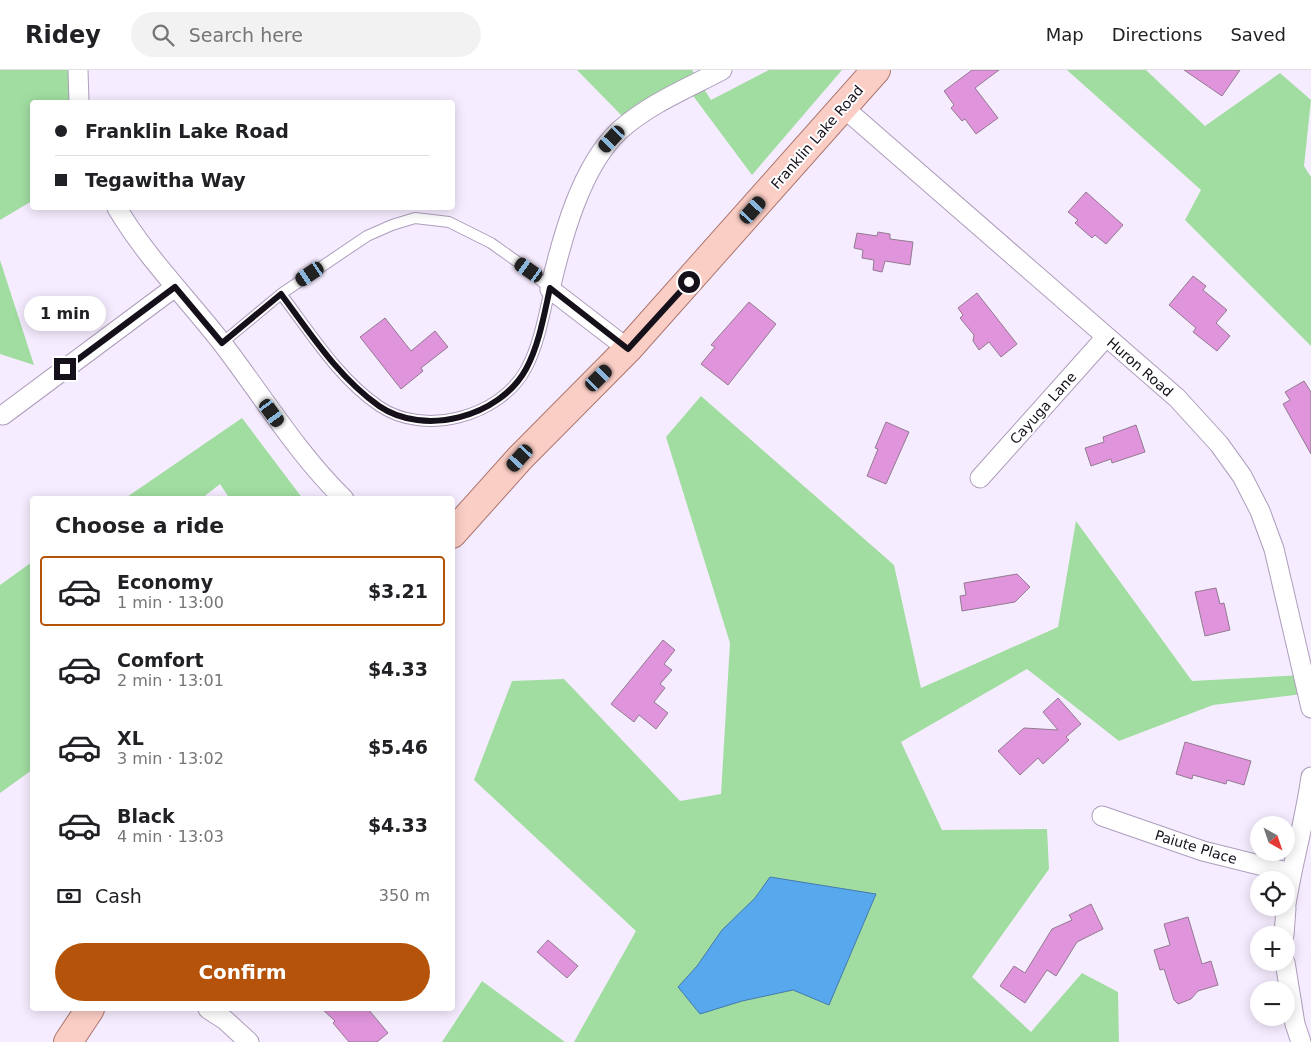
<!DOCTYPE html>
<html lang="en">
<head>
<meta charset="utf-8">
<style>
  body { margin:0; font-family:"DejaVu Sans",sans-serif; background:#f2f2f2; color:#202124; height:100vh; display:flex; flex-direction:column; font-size:19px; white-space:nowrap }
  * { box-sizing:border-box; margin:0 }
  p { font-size:16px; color:#757577 }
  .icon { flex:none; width:28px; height:28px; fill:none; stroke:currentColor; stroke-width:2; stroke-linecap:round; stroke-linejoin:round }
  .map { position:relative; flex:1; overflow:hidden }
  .drawer { position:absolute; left:30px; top:426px; width:425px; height:515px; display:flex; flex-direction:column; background:#fff; border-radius:5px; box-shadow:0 2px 12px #0003 }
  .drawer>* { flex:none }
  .guide { position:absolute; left:30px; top:30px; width:425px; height:110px; border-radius:5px; box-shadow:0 2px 12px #0003; display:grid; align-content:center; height:110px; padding:0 25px; background:#fff }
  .needle { width:32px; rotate:140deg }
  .tools { position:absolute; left:1250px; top:746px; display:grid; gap:10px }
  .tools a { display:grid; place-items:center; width:45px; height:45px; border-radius:50%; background:#fff; box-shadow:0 2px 12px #0003; font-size:25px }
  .end { position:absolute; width:22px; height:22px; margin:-11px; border:6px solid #16101b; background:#fff; box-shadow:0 0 0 2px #fff }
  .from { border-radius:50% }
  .bubble { position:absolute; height:35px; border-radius:18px; background:#fff; box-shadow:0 2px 12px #0003; font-size:16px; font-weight:700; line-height:35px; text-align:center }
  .car { position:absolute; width:15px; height:30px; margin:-15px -8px; border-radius:6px; box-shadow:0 0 4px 1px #0007; background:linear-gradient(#222 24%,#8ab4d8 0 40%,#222 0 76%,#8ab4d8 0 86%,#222 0) }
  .guide b { display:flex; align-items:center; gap:18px; height:48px; font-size:19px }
  .guide b+b { border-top:1px solid #e0e0e0 }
  .guide i { width:12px; height:12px; background:#202124 }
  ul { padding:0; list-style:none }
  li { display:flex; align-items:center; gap:15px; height:70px; margin:0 10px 8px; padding:0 15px; border:2px solid transparent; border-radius:5px }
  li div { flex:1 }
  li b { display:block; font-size:19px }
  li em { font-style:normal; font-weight:700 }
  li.active { border-color:#b45309 }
  li>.icon { width:45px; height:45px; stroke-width:1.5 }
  h2 { padding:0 25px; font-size:22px; line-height:60px }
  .pay { display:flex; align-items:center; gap:12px; height:55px; padding:0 25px; font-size:19px }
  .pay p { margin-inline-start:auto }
  .primary-button { display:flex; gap:10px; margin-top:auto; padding:10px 25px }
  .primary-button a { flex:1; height:58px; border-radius:30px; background:#b45309; color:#fff; font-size:20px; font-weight:700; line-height:58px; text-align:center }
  header { display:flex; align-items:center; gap:30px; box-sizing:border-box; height:70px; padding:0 25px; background:#fff; border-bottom:1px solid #e0e0e0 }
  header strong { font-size:24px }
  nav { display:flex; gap:28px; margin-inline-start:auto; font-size:18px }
  .search { width:350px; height:45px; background:#f2f2f2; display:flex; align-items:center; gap:12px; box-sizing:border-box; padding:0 18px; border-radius:28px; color:#757577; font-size:19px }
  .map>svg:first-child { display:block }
  .green { fill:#a1dda1 }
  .water { fill:#57a8ed; stroke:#447aae }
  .building { fill:#e094db; stroke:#937a91 }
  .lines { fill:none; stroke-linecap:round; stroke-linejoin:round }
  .service-casing { stroke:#ad9dbc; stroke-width:12 }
  .minor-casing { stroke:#ad9dbc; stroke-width:21 }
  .primary-casing { stroke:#aa7670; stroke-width:30 }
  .service { stroke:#fff; stroke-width:10 }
  .minor { stroke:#fff; stroke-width:19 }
  .primary { stroke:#fbcec5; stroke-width:28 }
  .route { stroke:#16101b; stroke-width:6 }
  .labels { text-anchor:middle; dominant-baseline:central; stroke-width:4; stroke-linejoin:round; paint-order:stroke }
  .street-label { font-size:14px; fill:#16101b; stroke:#fff }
</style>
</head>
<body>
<header>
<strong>Ridey</strong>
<div class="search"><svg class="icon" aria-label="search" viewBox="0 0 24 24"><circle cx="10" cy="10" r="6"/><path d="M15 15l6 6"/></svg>Search here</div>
<nav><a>Map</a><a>Directions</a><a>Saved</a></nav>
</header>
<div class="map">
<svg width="1311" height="972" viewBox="0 0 1311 972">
  <rect width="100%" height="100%" fill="#f6ecff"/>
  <path class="green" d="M0,0h67l11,8 2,24h-48v99l-32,19z
    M577,0h115l19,30 58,-30h73l-90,105 -70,-94 -58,37z
    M1067,0h79l59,56 75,-53 31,27 -7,66 7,11v169l-126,-126 16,-30z
    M0,190l34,105 -34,-11z
    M701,326l193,169 27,123 137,-61 18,-106 116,160 112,-6 7,18 -98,12 -94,36 -92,-72 -126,73 41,88 105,-1 2,40 -77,108 59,55 51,-59 36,19 1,50h-545l62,-111 -162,-151 38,-99 52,-2 116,122 41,-7 9,-151 -64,-206z
    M242,348l61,81h-73l-10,-15 -19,15h-77z
    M32,492v208l-32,23v-208z
    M482,911l83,61h-123z"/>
  <path class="water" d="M770,807l106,17 -47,111 -36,-15 -51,11 -42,13 -22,-27 19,-21 25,-36 33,-32z"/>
  <path class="building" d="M972,0h27l-24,18 23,30 -22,16 -11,-15 -3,2 -11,-13 3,-3 -10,-14z
    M1184,0h56l-18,26z
    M1086,122l37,33 -17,19 -11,-9 -3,3 -17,-15 3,-3 -10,-8z
    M878,162l12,2v5l23,3 -3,23 -25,-4 -3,11 -9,-2 1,-10 -12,-2 1,-8 -9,-2 3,-15 20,3z
    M1193,206l13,10 -3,4 24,20 -11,13 14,13 -13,15 -24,-19 3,-4 -27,-23z
    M977,223l40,51 -16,13 -12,-15 -10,8 -6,-9 1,-6 -14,-17 3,-3 -5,-7z
    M749,232l27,22 -48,61 -27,-21 14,-17 -4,-2z
    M385,248l26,33 24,-20 13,16 -27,21 2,3 -22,18 -41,-52z
    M1304,311l7,11v62l-28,-50 7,-4 -5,-8z
    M886,352l23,10 -23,52 -19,-8 11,-27 -3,-1z
    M1136,355l9,27 -33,11 -1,-4 -20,7 -6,-18 19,-6 -1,-5z
    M1017,504l13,13 -15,15 -53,9 -2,-15 6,-1 -2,-12z
    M1216,518l4,16 4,-1 6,27 -25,6 -10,-44z
    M663,570l12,10 -11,14 8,6 -12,14 5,4 -11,14 14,11 -12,16 -17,-14 -5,7 -23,-18z
    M1058,628l23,26 -15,13 3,3 -26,24 -5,-6 -18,17 -22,-24 26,-23 34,2 -15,-18z
    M1185,672l66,19 -7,24 -17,-5 -1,4 -33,-9 -1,4 -16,-5z
    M1091,834l12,25 -26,13 -21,34 -9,-6 -22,33 -25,-17 14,-20 11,7 27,-44 20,-9 -3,-5z
    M1188,847l14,47 9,-3 7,24 -20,6 -7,8 -13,5 -4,-4 -10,-31 -4,1 -6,-20 16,-5 -6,-21z
    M548,870l30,26 -11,12 -30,-26z
    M322,939h46l20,24 -11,9h-28l-16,-19 2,-2z"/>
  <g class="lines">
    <defs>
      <path id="service" d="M222,273l59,-49 86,-58 25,-11 23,-7 34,4 42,21 38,27 21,19c-6,26 -11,56 -24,80 -26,48 -102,68 -147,37 -41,-28 -68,-73 -98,-112"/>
      <path id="minor" d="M78,0l1,32
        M844,38l333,290 42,46 23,32 18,35 14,38 37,159
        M117,138c29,49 70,90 105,135 40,52 74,109 122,156
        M628,279l-78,-60c12,-51 31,-123 70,-159 29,-26 68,-42 102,-60
        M3,345l172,-128
        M980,408l126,-141
        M1102,746l101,35 88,22
        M1286,834c7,-43 19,-84 25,-127
        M1284,865l2,-27
        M1285,892l10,62 6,18
        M208,939l17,11 24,22"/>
      <path id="primary" d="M452,464l68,-76 108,-109 248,-279
        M68,972l22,-33"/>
    </defs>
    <use href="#service" class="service-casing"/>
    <use href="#minor" class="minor-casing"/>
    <use href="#primary" class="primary-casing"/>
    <use href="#service" class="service"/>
    <use href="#minor" class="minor"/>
    <use href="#primary" class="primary"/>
  </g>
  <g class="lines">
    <path class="route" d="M65,299l110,-82 47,56 59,-49c29,39 57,83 98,112 45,31 121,11 147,-37 13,-24 18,-54 24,-81l78,61 61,-67"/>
  </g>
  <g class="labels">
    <g class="street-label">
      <text transform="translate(817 67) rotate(-49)">Franklin Lake Road</text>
      <text transform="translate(1140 297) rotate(41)">Huron Road</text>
      <text transform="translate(1043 338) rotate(-48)">Cayuga Lane</text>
      <text transform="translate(1196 777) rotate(17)">Paiute Place</text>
    </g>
  </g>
</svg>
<div class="tools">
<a><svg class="needle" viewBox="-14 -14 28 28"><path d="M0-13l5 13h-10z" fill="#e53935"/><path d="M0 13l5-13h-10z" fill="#757577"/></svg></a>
<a><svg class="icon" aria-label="locate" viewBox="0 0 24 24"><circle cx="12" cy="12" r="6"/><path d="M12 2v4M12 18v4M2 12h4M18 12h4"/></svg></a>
<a>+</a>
<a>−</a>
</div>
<i class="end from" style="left:689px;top:212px"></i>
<i class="end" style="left:65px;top:299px"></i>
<div class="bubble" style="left:24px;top:226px;width:82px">1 min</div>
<i class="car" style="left:612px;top:69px;rotate:223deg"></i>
<i class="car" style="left:753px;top:140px;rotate:42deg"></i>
<i class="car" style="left:529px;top:200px;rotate:305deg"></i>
<i class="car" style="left:310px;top:204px;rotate:236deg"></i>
<i class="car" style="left:599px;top:308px;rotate:45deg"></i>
<i class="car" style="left:272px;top:343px;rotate:144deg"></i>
<i class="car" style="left:520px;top:388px;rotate:222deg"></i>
<div class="guide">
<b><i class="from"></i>Franklin Lake Road</b>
<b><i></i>Tegawitha Way</b>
</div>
<section class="drawer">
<h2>Choose a ride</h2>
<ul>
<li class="active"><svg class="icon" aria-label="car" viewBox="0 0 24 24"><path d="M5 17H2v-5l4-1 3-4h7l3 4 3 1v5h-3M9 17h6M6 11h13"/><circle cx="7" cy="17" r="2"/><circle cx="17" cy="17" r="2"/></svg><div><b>Economy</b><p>1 min · 13:00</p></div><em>$3.21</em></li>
<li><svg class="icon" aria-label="car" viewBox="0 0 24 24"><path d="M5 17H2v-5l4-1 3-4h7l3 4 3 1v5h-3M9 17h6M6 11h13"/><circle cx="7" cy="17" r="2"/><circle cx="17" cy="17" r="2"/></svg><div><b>Comfort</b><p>2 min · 13:01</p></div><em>$4.33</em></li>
<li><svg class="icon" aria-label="car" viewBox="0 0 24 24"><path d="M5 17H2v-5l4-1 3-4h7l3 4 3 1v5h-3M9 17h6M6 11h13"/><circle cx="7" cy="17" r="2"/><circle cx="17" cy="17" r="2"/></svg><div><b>XL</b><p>3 min · 13:02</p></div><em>$5.46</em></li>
<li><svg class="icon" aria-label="car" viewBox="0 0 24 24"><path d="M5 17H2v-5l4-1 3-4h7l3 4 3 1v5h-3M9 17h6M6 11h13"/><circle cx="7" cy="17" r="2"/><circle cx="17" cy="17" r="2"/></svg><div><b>Black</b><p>4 min · 13:03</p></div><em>$4.33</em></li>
</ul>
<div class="pay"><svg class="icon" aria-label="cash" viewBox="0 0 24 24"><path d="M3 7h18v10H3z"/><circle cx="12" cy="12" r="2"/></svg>Cash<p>350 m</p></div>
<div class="primary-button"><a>Confirm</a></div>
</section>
</div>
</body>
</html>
